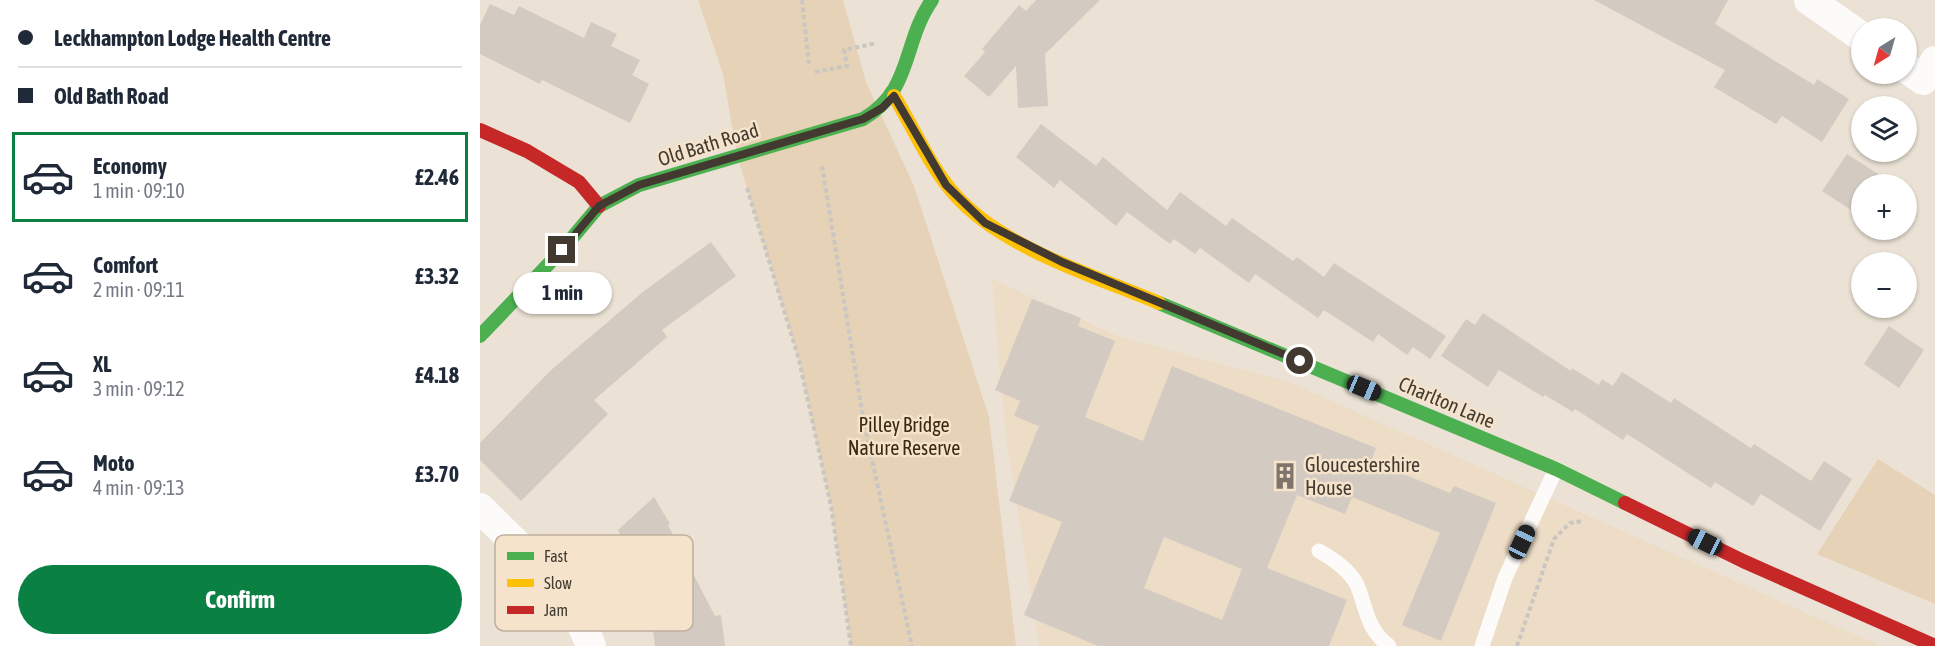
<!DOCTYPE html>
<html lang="en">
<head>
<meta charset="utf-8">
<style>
  body { margin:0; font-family:"Asap Condensed",sans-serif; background:#f6f6f7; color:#1f2937; height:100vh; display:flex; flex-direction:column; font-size:22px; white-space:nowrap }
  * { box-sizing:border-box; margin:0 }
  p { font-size:20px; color:#747a83 }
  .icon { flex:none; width:33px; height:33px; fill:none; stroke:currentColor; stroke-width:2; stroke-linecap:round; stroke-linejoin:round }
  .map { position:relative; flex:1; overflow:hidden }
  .sheet { display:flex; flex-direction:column; background:#fff; width:480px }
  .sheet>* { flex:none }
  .hud { display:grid; align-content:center; height:132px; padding:0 18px; background:#fff }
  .needle { width:39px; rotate:217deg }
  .controls { position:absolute; left:1371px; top:18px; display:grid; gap:12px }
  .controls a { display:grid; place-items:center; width:66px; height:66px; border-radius:50%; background:#fff; box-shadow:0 2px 4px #0004; font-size:30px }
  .end { position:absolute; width:27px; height:27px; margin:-14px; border:8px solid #423a31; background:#fff; box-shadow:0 0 0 3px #fff }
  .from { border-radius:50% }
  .bubble { position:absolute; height:42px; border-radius:21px; background:#fff; box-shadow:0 2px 4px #0004; font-size:20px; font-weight:700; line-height:42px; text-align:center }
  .car { position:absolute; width:18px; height:36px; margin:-18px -9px; border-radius:8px; box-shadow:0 0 4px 2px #0007; background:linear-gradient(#222 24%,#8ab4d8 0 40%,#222 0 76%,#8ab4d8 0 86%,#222 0) }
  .hud b { display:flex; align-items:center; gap:21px; height:57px; font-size:22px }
  .hud b+b { border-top:2px solid #e0e1e3 }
  .hud i { width:15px; height:15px; background:#1f2937 }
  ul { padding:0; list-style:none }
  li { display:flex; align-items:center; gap:18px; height:90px; margin:0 12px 9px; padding:0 6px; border:3px solid transparent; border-radius:0px }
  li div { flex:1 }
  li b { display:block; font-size:22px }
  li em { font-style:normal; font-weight:700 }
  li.selected { border-color:#0b8043 }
  li>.icon { width:54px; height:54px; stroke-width:1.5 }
  .button { display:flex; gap:12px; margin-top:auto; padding:12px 18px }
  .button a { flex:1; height:69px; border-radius:36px; background:#0b8043; color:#fff; font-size:24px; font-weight:700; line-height:69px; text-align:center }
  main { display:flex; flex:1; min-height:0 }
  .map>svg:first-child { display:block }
  .built { fill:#eddcc6 }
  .green { fill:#e6d2b7 }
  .building { fill:#d3cbc1; fill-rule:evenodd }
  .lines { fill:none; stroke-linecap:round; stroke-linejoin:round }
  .path { stroke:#cac6c1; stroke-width:4; stroke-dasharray:4.5 3; stroke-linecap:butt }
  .lane { stroke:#fcfbf9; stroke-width:15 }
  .street { stroke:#fcfbf9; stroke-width:30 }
  .fast { stroke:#4caf50; stroke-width:14 }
  .slow { stroke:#ffc107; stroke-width:14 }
  .jam { stroke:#c62828; stroke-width:14 }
  .route { stroke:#423a31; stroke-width:8 }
  .labels { text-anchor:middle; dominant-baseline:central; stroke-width:5; stroke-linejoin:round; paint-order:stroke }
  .street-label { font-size:20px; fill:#423a31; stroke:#f5e3cb }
  .park-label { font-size:20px; fill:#3b2a10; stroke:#f5e3cb }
  .poi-label { font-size:20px; fill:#423a31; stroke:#f5e3cb; text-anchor:start }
  .key { fill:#f5e3cb; stroke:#bfb09d; stroke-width:1.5 }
  .key-label { font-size:16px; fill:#423a31 }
</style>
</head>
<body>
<main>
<section class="sheet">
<div class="hud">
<b><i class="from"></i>Leckhampton Lodge Health Centre</b>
<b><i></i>Old Bath Road</b>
</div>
<ul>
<li class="selected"><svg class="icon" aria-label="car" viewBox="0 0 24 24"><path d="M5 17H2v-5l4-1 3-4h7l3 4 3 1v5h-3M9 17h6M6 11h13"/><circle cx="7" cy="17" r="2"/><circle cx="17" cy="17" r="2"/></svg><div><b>Economy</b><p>1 min · 09:10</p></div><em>£2.46</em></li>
<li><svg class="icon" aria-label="car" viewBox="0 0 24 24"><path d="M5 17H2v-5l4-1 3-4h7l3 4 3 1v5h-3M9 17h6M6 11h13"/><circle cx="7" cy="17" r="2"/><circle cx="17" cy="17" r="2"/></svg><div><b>Comfort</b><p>2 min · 09:11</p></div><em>£3.32</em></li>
<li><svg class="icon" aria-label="car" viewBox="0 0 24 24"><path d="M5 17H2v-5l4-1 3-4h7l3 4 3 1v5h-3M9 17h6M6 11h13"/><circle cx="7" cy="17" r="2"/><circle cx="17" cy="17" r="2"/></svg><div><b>XL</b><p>3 min · 09:12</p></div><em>£4.18</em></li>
<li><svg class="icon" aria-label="car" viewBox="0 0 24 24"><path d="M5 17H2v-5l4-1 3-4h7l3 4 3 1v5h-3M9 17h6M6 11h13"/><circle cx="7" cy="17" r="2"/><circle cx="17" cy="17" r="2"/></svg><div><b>Moto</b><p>4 min · 09:13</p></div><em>£3.70</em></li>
</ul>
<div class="button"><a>Confirm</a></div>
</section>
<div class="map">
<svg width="1455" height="646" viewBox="0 0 1455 646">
  <rect width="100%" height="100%" fill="#ebe2d5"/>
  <path class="built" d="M512,279l128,58 169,45 591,264h-841l-34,-216z"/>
  <path class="green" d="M218,0h145l23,82 48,104 75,231 27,229h-165l-20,-140 -32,-146 -62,-205 -14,-81z
    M1398,459l57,36v109l-118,-50z"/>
  <path class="building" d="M556,0h64l-55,54 3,52 -30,2 -2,-42 -27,31 -25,-21 21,-24 -3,-3 37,-44 7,6z
    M1114,0h134l-13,24 99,61 3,-6 32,20 -27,43 -40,-26 -6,8 -62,-37 11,-17z
    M10,4l24,11 5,-9 65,32 7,-16 26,12 -6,12 29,14 -8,15 17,9 -19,39 -88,-43 -2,4 -60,-30v-29z
    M561,124l55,42 7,-9 64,53 13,-18 46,34 6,-8 61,43 4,-4 27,20 10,-14 112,73 -16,23 -17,-12 -6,8 -29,-21 -5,8 -49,-32 -6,8 -63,-44 -6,9 -49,-35 -5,6 -21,-15 -4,5 -43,-32 -11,14 -56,-46 -6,8 -38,-31z
    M1367,154l47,30h-32v33l-40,-26z
    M231,242l25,34 -74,54 5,7 -73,63 14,14 -87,87 -41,-41v-17l70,-72 94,-80z
    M552,299l49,19 -3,8 37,15 -30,76 58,24 29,-75 204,82 -5,13 79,32 4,-7 42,17 -55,138 -39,-16 38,-92 -88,-36 -7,17 -48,-19 -30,73 80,32 -18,46h-231l-74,-31 38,-93 -53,-21 30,-75 -25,-10 6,-15 -25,-11zM684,537l78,32 -20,51 -78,-32z
    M1003,313l88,58 1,-3 27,17 3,-6 11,7 9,-14 49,31 3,-5 77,50 3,-4 57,37 13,-20 28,18 -32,52 -59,-37 -8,12 -38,-24 -4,6 -84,-54 -4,6 -48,-31 -2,3 -28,-17 -2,2 -44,-27 -11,17 -47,-31 25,-37 9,6z
    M1409,326l35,24 -25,38 -35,-24z
    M174,497l16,27 -2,1 47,91 6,-1 4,31h-70l-5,-41 -29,-57 5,-2 -8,-16z"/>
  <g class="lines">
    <path class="path" d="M322,0l7,64
      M335,72l32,-6 -3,-16 33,-7
      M342,166l41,251 49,229
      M267,188l52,172 32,146 20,140
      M1037,646l37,-107 16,-16 13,-2"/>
    <path class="lane" d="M839,551c16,9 34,21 40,39 8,22 9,40 30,56
      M1002,646l23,-68 51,-109"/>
    <path class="street" d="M1329,0l53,37
      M1426,68l17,12 12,-19
      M0,508c41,42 91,81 111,138"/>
    <path class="fast" d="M679,303l397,166 69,34
      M0,336l82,-86 37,-44 40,-21 224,-66c50,-29 39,-76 69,-119"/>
    <path class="slow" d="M414,96c21,34 36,72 63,101 48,52 138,79 202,106"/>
    <path class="jam" d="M0,130l47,21 52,31 20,24
      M1145,503l118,58 192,85"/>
  </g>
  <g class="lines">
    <path class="route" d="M82,250l37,-44 40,-21 224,-66 19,-11 12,-12 52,89 39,38 77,39 238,99"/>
  </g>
  <defs>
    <symbol id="building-bare" viewBox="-9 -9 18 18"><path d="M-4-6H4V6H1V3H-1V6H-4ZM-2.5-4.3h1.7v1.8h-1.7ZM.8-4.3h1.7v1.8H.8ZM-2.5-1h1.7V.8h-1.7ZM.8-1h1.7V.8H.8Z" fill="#7d756a" stroke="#f5e3cb" stroke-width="2.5" paint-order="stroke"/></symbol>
  </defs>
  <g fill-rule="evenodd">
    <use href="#building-bare" x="786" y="457" width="38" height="38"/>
  </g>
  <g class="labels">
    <g class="street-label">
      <text transform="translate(228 144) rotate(-17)">Old Bath Road</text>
      <text transform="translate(967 402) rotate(23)">Charlton Lane</text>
    </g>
    <g class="park-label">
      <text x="424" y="424">Pilley Bridge<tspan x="424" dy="23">Nature Reserve</tspan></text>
    </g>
    <g class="poi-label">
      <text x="825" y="464">Gloucestershire<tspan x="825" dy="23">House</tspan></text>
    </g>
  </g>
  <rect x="15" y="535" width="198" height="96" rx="9" class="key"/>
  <rect x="27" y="552" width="27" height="8" fill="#4caf50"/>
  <rect x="27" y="579" width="27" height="8" fill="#ffc107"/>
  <rect x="27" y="606" width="27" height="8" fill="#c62828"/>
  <g class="key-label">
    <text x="64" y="562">Fast</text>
    <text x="64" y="589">Slow</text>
    <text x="64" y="616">Jam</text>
  </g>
</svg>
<div class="controls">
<a><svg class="needle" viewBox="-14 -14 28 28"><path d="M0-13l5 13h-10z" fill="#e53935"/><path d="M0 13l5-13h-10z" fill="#747a83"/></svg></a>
<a><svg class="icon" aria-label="layers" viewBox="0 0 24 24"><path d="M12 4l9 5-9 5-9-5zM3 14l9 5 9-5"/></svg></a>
<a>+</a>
<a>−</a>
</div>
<i class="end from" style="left:820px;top:361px"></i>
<i class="end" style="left:82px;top:250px"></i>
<div class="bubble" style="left:33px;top:272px;width:99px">1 min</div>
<i class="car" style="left:884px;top:388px;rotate:113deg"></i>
<i class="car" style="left:1042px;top:542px;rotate:25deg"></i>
<i class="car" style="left:1225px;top:542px;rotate:296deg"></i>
</div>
</main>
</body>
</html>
